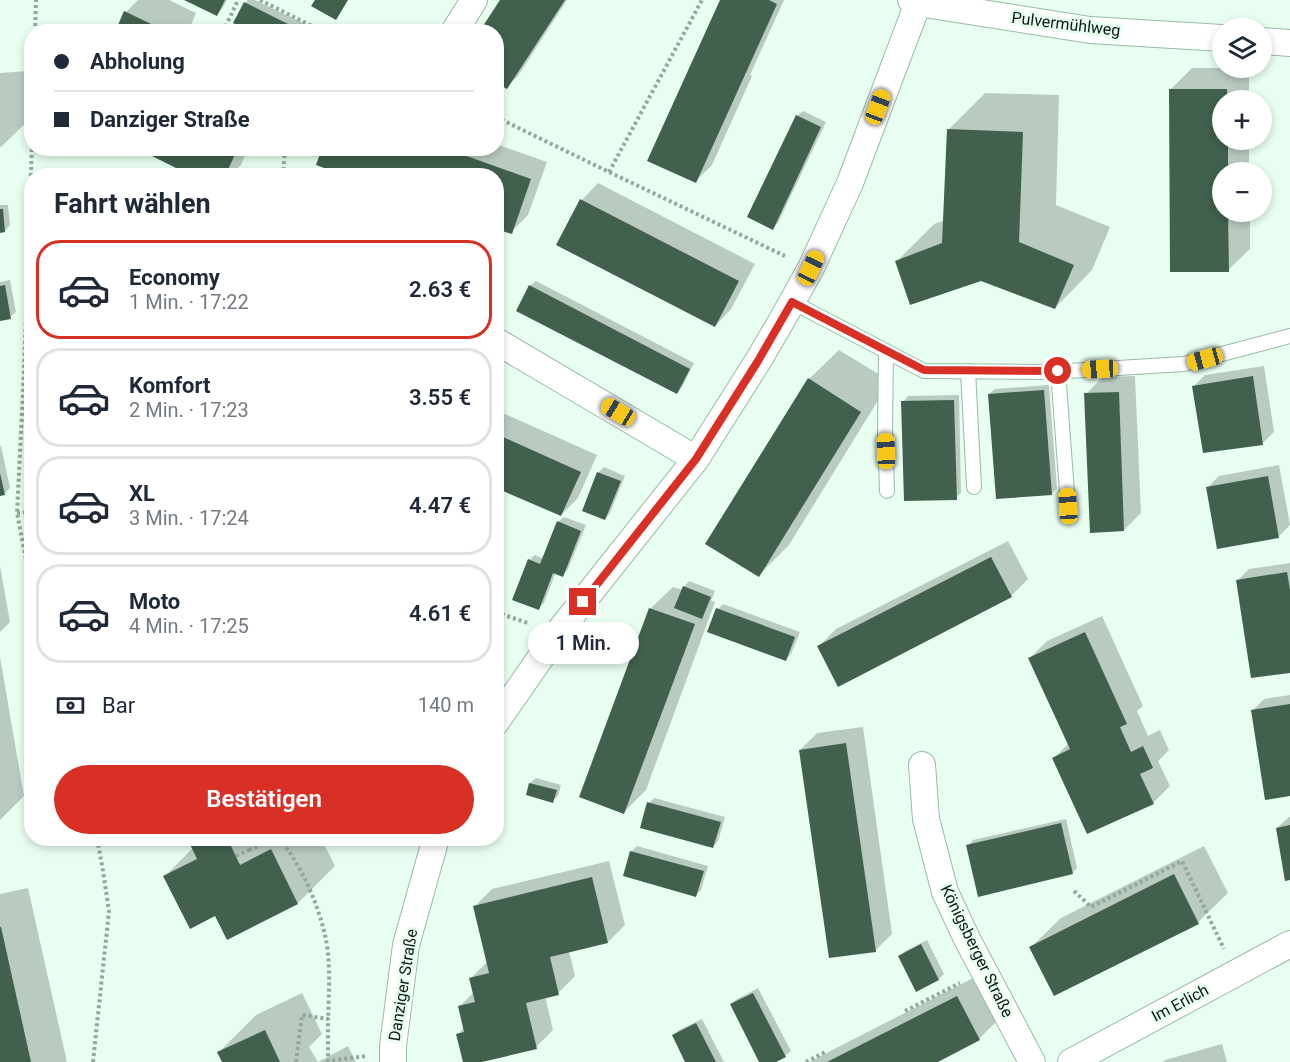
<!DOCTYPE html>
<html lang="de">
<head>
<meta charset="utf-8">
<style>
  body { margin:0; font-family:Roboto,sans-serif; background:#f2f2f3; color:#1f2937; height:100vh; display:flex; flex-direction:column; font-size:22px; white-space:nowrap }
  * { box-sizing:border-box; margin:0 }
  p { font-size:20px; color:#747a83 }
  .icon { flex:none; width:33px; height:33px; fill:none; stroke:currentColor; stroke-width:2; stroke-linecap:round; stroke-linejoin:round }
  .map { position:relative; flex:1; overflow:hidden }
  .details { position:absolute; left:24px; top:168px; width:480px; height:678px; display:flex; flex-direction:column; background:#fff; border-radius:24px; box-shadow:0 3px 9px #0003 }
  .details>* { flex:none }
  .top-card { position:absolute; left:24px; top:24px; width:480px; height:132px; border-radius:24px; box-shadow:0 3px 9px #0003; display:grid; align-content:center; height:132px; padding:0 30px; background:#fff }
  .tools { position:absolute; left:1212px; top:18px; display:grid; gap:12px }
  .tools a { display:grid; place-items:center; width:60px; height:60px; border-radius:50%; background:#fff; box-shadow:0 3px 9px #0003; font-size:30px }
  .end { position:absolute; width:27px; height:27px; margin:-14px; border:8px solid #d93025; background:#fff; box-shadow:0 0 0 3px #fff }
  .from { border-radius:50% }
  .bubble { position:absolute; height:42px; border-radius:21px; background:#fff; box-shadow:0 3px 9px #0003; font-size:20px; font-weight:600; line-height:42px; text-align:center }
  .car { position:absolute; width:18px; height:36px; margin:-18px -9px; border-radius:8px; box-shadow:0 0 4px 2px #0007; background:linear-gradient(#f5c518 24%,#345 0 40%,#f5c518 0 76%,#345 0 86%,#f5c518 0) }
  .top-card b { display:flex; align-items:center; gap:21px; height:57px; font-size:22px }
  .top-card b+b { border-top:2px solid #e0e1e3 }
  .top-card i { width:15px; height:15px; background:#1f2937 }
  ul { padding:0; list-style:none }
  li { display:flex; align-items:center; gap:18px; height:99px; margin:0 12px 9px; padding:0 18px; border:3px solid #e0e1e3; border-radius:24px }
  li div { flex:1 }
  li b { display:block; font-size:22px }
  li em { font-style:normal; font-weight:600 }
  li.on { border-color:#d93025 }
  li>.icon { width:54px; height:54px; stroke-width:1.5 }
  h2 { padding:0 30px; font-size:27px; line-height:72px }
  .pay { display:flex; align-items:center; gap:15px; height:66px; padding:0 30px; font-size:22px }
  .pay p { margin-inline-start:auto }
  .primary-button { display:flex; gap:12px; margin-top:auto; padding:12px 30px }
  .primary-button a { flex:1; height:69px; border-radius:36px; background:#d93025; color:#fff; font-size:24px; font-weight:600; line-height:69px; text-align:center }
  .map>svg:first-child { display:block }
  .shadow { fill:#0003 }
  .building { fill:#41604d }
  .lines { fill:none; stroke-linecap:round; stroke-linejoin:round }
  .service-casing { stroke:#98bba5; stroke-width:16 }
  .minor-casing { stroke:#98bba5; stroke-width:28 }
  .path { stroke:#95a79b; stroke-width:4; stroke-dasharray:3 3; stroke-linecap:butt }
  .service { stroke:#fff; stroke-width:14 }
  .minor { stroke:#fff; stroke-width:26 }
  .route { stroke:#d93025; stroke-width:8 }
  .labels { text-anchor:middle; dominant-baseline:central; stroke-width:6; stroke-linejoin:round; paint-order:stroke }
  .street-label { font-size:16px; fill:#0d1a12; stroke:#e8fef0 }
</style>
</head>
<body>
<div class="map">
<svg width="1290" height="1062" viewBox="0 0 1290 1062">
  <rect width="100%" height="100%" fill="#e8fef0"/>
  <path class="shadow" d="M138,0h31l27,13 -8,19h-72l10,-20z
    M187,0h40l-5,9 -5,5z
    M248,0h7l63,30 -1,2h-63l-9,-29z
    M502,0h65l-49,76 -12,11z
    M721,0h63l-34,75 2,1 -40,89 -16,16z
    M1192,68h57v32h-27v40h27v32h-27v40h28v37l-22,21 -58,-180z
    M28,71l4,46 -30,29 -2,1v-74z
    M985,93l74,2 -3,110 54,22 -18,43 -37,38 -74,-29 -84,-18 37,-37 11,-4 3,-90z
    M803,111l23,11 -48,101 -6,5 25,-112z
    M496,144l51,18 -19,53 -17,17 -15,-56 -172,-28h172z
    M139,148h109l-7,17 -11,11h-34z
    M598,183l157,81 -24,45 -16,17 -157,-81 24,-45z
    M0,205h8l2,20 -5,6h-5z
    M10,280l6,32 -6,5 -10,2v-37z
    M536,281l158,82 -12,24 -5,6 -147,-107z
    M839,350l51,31 -101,164 -30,30 50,-196z
    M1264,366l10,66 -11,11 -69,-57 11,-11z
    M1135,376l6,137 -17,17 -38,-136 17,-17z
    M1049,385l8,103 -5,6 -63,-100 6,-5z
    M959,395l2,98 -5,5 -53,-96 5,-6z
    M496,410l101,45 -19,43 -17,17 -65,-29z
    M0,446h1l9,42 -5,5 -5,1z
    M1279,465l11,60 -12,12 -70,-50 11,-11z
    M604,467l21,9 -15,37 -5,6 -21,-9 14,-37z
    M564,517l22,8 -18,44 -5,6 -7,-3 -12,31 -6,5 -9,-48 6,-5 9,4 14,-37z
    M1008,541l20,38 -17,17 -192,50 17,-17z
    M1290,563v108l-52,-91 11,-11z
    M0,566l10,56 -10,10z
    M689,581l26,10 -4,10 4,1 -69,188 -22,22 -43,-16 70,-188 22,-21 10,3 1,-3z
    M723,604l77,28 -9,22 -5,5 -68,-50z
    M1102,616l41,90 -6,5 11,25 12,-6 9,20 -11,11 12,25 -17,17 -99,-45 15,-15 -39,-85 17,-17z
    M0,657l24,139 -24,24z
    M1290,695v100l-37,-85 11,-11z
    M863,727l29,207 -17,17 -75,-201 17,-17z
    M536,778l25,7 -3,11 -6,5 -24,-7 2,-11z
    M654,798l71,19 -7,24 -5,6 -64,-44z
    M1289,817h1v62l-13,-51z
    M1066,819l11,49 -5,5 -104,-27 5,-6z
    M189,838h132l14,28 -37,37 -82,11 -51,-38 28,-28z
    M637,846l71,20 -7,24 -5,5 -71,-20 7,-24z
    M1204,846l24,47 -30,29 -167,25 30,-29z
    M609,861l16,64 -17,17 -39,9 6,25 -17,17 -13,3 8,34 -17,17 -61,15h-11l-7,-27 7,-7 -5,-21 15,-15 -3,-14 17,-17 -13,-55 17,-17z
    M28,888l39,174h-67v-168z
    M927,940l17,34 -5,5 -22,11 -17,-34 5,-5z
    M979,975l22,42 -22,22 -44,23h-126z
    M758,988l33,63 -6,5 -12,6h-12l-30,-58 6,-5z
    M302,993l20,41 -13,13 9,15 30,-16 8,16h-132l-5,-10 37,-37z
    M702,1019l22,43h-37l-14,-26 6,-6z
    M1222,1044l5,18h-64l2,-2z"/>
  <path class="building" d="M184,0h41l-8,16z
    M315,0h33l-12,20 -25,-14z
    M500,0h65l-58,89 -11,-6v-51h-17z
    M720,0h49l8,4 -81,179 -49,-22z
    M244,2l60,30h-54l-17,-9z
    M124,11l44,21h-53z
    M1169,89h58v11h-5v40h6v32h-6v40h6l1,60h-59z
    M796,115l25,12 -48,103 -26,-13z
    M947,129l76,3 -4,110 55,23 -19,44 -74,-28 -71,24 -15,-44 47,-18z
    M136,148h102l-13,28h-33z
    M322,148h122l87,31 -19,55 -16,-5v-53h-150l-30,-11z
    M580,199l159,82 -24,46 -159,-82z
    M0,209h3l2,23 -5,1z
    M5,285l6,34 -11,2v-35z
    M529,285l161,84 -13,25 -161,-83z
    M1253,376l10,69 -60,8 -11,-67z
    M808,378l53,34 -102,165 -54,-33z
    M1044,390l8,105 -56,4 -8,-105z
    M1119,392l5,139 -34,2 -6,-140z
    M954,400l3,100 -53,1 -3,-100z
    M496,434l85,38 -20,44 -65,-28z
    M597,472l24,9 -16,39 -23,-9z
    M0,473l5,22 -5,1z
    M1268,476l11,62 -62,11 -11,-62z
    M557,521l24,10 -18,46 -10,-4 -14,37 -27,-10 16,-41 12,5z
    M991,557l21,40 -174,90 -21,-41z
    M1287,572l3,18v83l-39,5 -15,-98z
    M683,586l28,11 -9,22 -28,-11z
    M649,608l46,16 -71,190 -45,-17z
    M716,608l79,29 -9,24 -79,-29z
    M1085,632l42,92 -7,3 11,25 12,-6 10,22 -13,6 14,30 -67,30 -35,-76 18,-9 -42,-91z
    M1290,704v92l-25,4 -14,-90z
    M846,743l30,209 -47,6 -30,-208z
    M529,783l28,7 -4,13 -27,-8z
    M647,802l74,20 -8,26 -73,-20z
    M1061,823l12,51 -95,23 -12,-52z
    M1290,825v55l-5,1 -9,-53z
    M187,838h61l-17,8 9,19 31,-16 27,55 -71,36 -12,-24 -25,13 -27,-53 34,-17z
    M630,851l74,20 -8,26 -73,-21z
    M1174,874l25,50 -145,72 -25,-49z
    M592,877l16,66 -58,14 9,38 -33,8 11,46 -55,13h-19l-7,-28 8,-2 -6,-26 17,-4 -6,-24 20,-5 -16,-67z
    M0,927h1l30,135h-31z
    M921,944l18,36 -23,12 -18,-36z
    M753,993l33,64 -10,5h-17l-29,-58z
    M957,996l23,44 -42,22h-111z
    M696,1023l20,39h-31l-13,-27z
    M265,1030l15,32h-58l-5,-10z"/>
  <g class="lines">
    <defs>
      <path id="service" d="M792,302l132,69 128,1 132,-8 106,-28
        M886,351l-1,80 2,60
        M968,371l6,116
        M1058,371l10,135"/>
      <path id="minor" d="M911,0l7,3 172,27 132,8
        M454,32l20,-32
        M1262,41l28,2
        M496,341l200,118
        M496,722l61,-88 139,-175 62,-98 24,-41 29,-52 39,-85 68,-180
        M922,765l4,54 19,73 22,47 65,123
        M393,1062v-16l13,-101 30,-107
        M1071,1062l219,-118"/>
    </defs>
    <use href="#service" class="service-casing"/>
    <use href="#minor" class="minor-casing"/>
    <path class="path" d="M260,0l64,32
      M35,32l1,-32
      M202,32l1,-4
      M223,32l15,-32
      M496,117l113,55 176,84
      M32,143l-8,229 -7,141 15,77
      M609,172l93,-172
      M283,176l2,-28
      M17,513l15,-1
      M496,612l34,12
      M264,838l1,5 12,-5
      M279,838c22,27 38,63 46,97 6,25 4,58 3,84
      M249,850l16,-7
      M236,856l13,-6 2,-12
      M1074,891l17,16 91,-46 42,88
      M905,1011l55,-28
      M93,1062l16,-151 -6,-40 -6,-33
      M296,1062l6,-47 26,4v42l38,-5
      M806,1062l21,-11"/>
    <use href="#service" class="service"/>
    <use href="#minor" class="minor"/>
  </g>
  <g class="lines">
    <path class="route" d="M583,602l113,-143 62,-98 34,-59 132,68 134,1"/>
  </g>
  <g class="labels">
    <g class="street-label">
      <text transform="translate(1066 24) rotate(7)">Pulvermühlweg</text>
      <text transform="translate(977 951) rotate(64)">Königsberger Straße</text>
      <text transform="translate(403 985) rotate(-81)">Danziger Straße</text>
      <text transform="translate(1180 1003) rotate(-28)">Im Erlich</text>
    </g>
  </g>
</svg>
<div class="tools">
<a><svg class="icon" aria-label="layers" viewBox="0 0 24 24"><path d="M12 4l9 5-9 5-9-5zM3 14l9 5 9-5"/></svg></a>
<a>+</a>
<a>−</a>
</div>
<i class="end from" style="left:1058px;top:371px"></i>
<i class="end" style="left:583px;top:602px"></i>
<div class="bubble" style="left:528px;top:622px;width:111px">1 Min.</div>
<i class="car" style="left:878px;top:107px;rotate:21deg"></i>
<i class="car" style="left:811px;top:268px;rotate:25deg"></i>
<i class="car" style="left:1205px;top:359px;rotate:255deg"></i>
<i class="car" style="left:1100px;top:369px;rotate:267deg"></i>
<i class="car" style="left:618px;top:412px;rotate:301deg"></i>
<i class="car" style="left:886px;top:451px;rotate:358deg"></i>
<i class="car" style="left:1068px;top:506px;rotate:356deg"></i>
<div class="top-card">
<b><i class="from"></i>Abholung</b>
<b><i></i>Danziger Straße</b>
</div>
<section class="details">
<h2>Fahrt wählen</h2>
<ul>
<li class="on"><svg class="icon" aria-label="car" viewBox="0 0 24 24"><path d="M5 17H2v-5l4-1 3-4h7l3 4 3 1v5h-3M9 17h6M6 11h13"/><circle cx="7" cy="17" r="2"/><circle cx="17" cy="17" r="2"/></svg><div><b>Economy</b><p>1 Min. · 17:22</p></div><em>2.63 €</em></li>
<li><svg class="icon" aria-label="car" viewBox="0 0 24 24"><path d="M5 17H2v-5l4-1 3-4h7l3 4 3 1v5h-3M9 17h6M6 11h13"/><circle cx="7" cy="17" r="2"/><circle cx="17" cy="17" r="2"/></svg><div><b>Komfort</b><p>2 Min. · 17:23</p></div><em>3.55 €</em></li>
<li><svg class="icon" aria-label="car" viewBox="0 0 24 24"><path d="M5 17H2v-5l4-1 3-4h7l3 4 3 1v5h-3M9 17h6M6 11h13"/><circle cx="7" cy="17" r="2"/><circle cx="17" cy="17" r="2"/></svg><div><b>XL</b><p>3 Min. · 17:24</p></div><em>4.47 €</em></li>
<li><svg class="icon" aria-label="car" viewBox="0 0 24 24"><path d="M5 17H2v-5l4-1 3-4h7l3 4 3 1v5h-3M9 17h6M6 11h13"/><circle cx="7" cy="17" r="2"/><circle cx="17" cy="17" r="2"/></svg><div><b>Moto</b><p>4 Min. · 17:25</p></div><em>4.61 €</em></li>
</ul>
<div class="pay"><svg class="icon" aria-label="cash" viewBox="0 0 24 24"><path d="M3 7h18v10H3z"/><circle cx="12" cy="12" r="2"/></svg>Bar<p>140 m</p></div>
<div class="primary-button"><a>Bestätigen</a></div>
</section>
</div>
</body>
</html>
